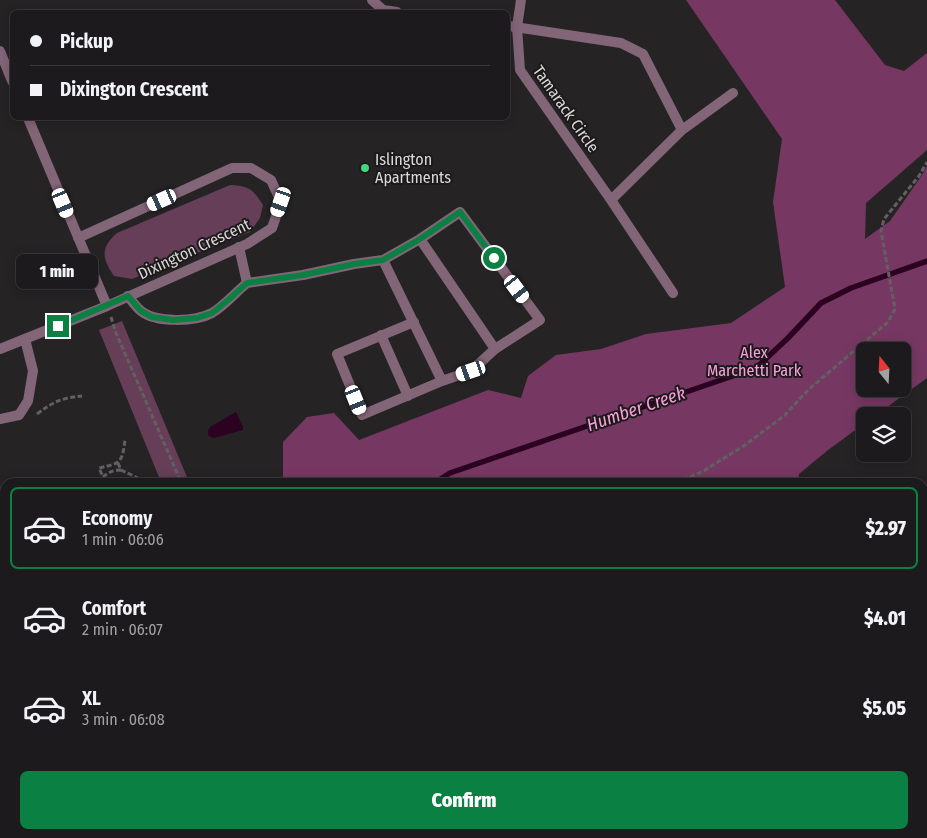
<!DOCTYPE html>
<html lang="en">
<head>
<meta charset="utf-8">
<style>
  body { margin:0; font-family:"Fira Sans Condensed",sans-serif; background:#252325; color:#f1f3f6; height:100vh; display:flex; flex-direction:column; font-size:19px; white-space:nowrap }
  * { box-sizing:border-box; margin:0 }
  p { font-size:16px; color:#a0a1a3 }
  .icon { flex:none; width:28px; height:28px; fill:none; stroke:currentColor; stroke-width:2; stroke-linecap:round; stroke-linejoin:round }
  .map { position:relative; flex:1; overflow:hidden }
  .drawer { position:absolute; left:0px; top:478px; width:928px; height:361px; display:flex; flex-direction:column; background:#1c1a1c; border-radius:15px 15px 0 0; box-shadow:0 2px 12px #0003,0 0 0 1px #3a383b }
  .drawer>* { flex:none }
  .hud { position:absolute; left:10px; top:10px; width:500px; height:110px; border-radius:8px; box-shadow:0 2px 12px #0003,0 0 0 1px #3a383b; display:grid; align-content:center; height:110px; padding:0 20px; background:#1c1a1c }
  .needle { width:32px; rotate:342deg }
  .tools { position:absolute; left:856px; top:342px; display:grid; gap:10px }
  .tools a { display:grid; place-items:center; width:55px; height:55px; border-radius:8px; background:#1c1a1c; box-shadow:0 2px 12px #0003,0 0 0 1px #3a383b; font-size:25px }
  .end { position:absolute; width:22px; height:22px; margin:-11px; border:6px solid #0b8043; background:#fff; box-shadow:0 0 0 2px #fff }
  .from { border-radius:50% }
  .bubble { position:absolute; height:35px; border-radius:8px; background:#1c1a1c; box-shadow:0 2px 12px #0003,0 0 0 1px #3a383b; font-size:16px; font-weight:800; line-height:35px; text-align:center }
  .car { position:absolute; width:15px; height:30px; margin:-15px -8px; border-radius:6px; box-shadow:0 0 4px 1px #0007; background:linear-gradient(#fff 24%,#345 0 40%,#fff 0 76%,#345 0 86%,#fff 0) }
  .hud b { display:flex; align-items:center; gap:18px; height:48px; font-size:19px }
  .hud b+b { border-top:1px solid #3a383b }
  .hud i { width:12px; height:12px; background:#f1f3f6 }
  ul { padding:9px 0 0; list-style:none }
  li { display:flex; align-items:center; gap:15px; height:82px; margin:0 10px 8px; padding:0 10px; border:2px solid transparent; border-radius:8px }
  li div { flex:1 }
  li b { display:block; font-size:19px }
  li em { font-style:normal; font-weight:800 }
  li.on { border-color:#0b8043 }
  li>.icon { width:45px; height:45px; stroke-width:1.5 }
  .action { display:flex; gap:10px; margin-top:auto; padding:10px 20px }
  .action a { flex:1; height:58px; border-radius:8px; background:#0b8043; color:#fff; font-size:20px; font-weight:800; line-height:58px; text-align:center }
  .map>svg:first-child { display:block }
  .built { fill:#332b30 }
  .green { fill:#663e58 }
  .forest { fill:#763862; fill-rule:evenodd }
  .water { fill:#2c0221 }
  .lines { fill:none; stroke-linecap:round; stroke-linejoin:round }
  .stream { stroke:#2c0221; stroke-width:5.5 }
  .path { stroke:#626061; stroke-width:3; stroke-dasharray:5 2.5; stroke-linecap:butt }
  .lane { stroke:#836578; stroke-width:10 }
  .street { stroke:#836578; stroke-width:10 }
  .route { stroke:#0b8043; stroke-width:6 }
  .poi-dot { fill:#41d77c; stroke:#1d1a1c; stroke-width:2 }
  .labels { text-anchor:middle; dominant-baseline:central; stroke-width:4; stroke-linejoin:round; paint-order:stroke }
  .street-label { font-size:16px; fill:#dad8d9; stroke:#1d1a1c }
  .poi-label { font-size:16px; fill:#dad8d9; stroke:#1d1a1c; text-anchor:start }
  .park-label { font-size:16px; fill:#fca0dc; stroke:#1d1a1c }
  .water-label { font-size:18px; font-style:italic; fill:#fca0dc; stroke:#1d1a1c }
</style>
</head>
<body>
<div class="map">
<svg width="927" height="838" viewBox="0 0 927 838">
  <rect width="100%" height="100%" fill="#262325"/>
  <path class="built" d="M927,785v53h-77l6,-4h66l1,-46z"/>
  <path class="green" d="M230,185c19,1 23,4 33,20l-3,13 -10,14 -118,47 -18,-3c-12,-18 -14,-28 3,-43z
    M122,321l67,161h-28l-62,-152z
    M0,615h5v219h571l-6,4h-570z"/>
  <path class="forest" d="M686,0h149l50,65 19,6 23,-18v97l-61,53 -1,36 25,-18 32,-46 5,-9v212l-52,38h-10v7l-37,27 -29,24 -1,8h-515v-40l24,-25 27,-4 25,27 129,-50 33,8 7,-22 28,-21 45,-6 45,-15 85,-11 54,-36 -12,-85 9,-63zM865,351h37v38h-37z
    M5,768v66h158l-9,4h-154v-67z
    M281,834h291l-6,4h-286z"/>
  <path class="water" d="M236,412l7,15v3l-29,8c-7,-2 -8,-5 -4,-11z"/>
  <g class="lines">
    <path class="stream" d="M436,482l14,-9 306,-105 32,-30 33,-35 30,-15 76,-27
      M27,838l4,-4"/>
    <path class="path" d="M111,317l5,16 65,149
      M37,414c16,-12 24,-16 45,-18
      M118,463l3,7 15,7 6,5
      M121,470c-8,0 -12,2 -18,7l-4,-9c22,-5 23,-5 26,-28
      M676,482l26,-10 43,-27 40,-30 23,-25 80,-68 7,-13 -14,-78 3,-12 35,-43 8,-14
      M894,834l3,4
      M128,838l12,-4"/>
    <path class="lane" d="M372,0l11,10 14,2
      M521,0l-4,27 3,43 91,130 62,93
      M508,26l113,17 22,11 39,76 -71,70
      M682,130l51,-37
      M383,260l37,-21 75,110 45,-29 -80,-108 -40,27
      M247,283l56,-8 51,-11 29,-4 59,121 -80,34 -25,-61 77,-32
      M128,296c4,5 8,11 13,15 15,12 54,11 71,2 12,-7 24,-21 35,-30l-8,-36
      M381,335l27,61
      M442,381l29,-10 24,-22
      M0,419l19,-4 9,-14 5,-30 -8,-32"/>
    <path class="street" d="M0,51l12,30
      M78,238l154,-70h19l20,12 10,22 -9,26 -25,16 -140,62
      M0,349l107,-43 -79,-188
      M922,758l5,-3
      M808,838l6,-4"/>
  </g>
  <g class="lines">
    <path class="route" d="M58,326l70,-30 13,15 11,6 21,3 24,-2 15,-5 15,-12 20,-18 56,-8 51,-11 29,-4 37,-21 40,-27 34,46"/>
  </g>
  <circle class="poi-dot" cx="365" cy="168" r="5"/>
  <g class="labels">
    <g class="street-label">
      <text transform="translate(566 109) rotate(55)">Tamarack Circle</text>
      <text transform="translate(194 249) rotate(-25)">Dixington Crescent</text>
    </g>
    <g class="poi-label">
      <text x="375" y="159">Islington<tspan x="375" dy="18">Apartments</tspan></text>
    </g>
    <g class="park-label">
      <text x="754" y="352">Alex<tspan x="754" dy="18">Marchetti Park</tspan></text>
    </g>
    <g class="water-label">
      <text transform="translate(636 409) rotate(-19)">Humber Creek</text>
    </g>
  </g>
</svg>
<div class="tools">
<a><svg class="needle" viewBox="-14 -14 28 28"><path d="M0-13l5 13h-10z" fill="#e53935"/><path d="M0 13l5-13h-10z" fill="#a0a1a3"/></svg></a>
<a><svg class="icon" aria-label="layers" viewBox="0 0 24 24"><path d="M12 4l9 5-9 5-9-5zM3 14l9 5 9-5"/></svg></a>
</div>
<i class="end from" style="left:494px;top:258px"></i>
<i class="end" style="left:58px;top:326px"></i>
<div class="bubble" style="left:16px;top:254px;width:82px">1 min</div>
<i class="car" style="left:162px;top:200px;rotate:246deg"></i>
<i class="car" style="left:281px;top:202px;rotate:199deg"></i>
<i class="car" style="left:63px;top:203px;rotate:157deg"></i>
<i class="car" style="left:517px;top:289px;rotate:143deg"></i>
<i class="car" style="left:471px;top:371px;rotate:251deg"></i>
<i class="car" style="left:356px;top:400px;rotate:158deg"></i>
<div class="hud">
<b><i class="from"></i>Pickup</b>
<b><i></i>Dixington Crescent</b>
</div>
<section class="drawer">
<ul>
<li class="on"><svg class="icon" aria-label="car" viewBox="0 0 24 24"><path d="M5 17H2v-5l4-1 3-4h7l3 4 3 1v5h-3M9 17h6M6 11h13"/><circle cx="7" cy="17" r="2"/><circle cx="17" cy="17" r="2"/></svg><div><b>Economy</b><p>1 min · 06:06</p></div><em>$2.97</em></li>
<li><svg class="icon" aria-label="car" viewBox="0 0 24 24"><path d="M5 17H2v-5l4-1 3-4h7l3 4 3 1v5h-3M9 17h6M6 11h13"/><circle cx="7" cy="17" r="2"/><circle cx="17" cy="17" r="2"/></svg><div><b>Comfort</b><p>2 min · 06:07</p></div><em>$4.01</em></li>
<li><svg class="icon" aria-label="car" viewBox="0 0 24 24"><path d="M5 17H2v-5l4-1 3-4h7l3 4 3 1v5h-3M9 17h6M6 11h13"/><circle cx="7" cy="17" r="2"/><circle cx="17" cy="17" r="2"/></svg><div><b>XL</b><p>3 min · 06:08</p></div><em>$5.05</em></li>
</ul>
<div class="action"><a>Confirm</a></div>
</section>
</div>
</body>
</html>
